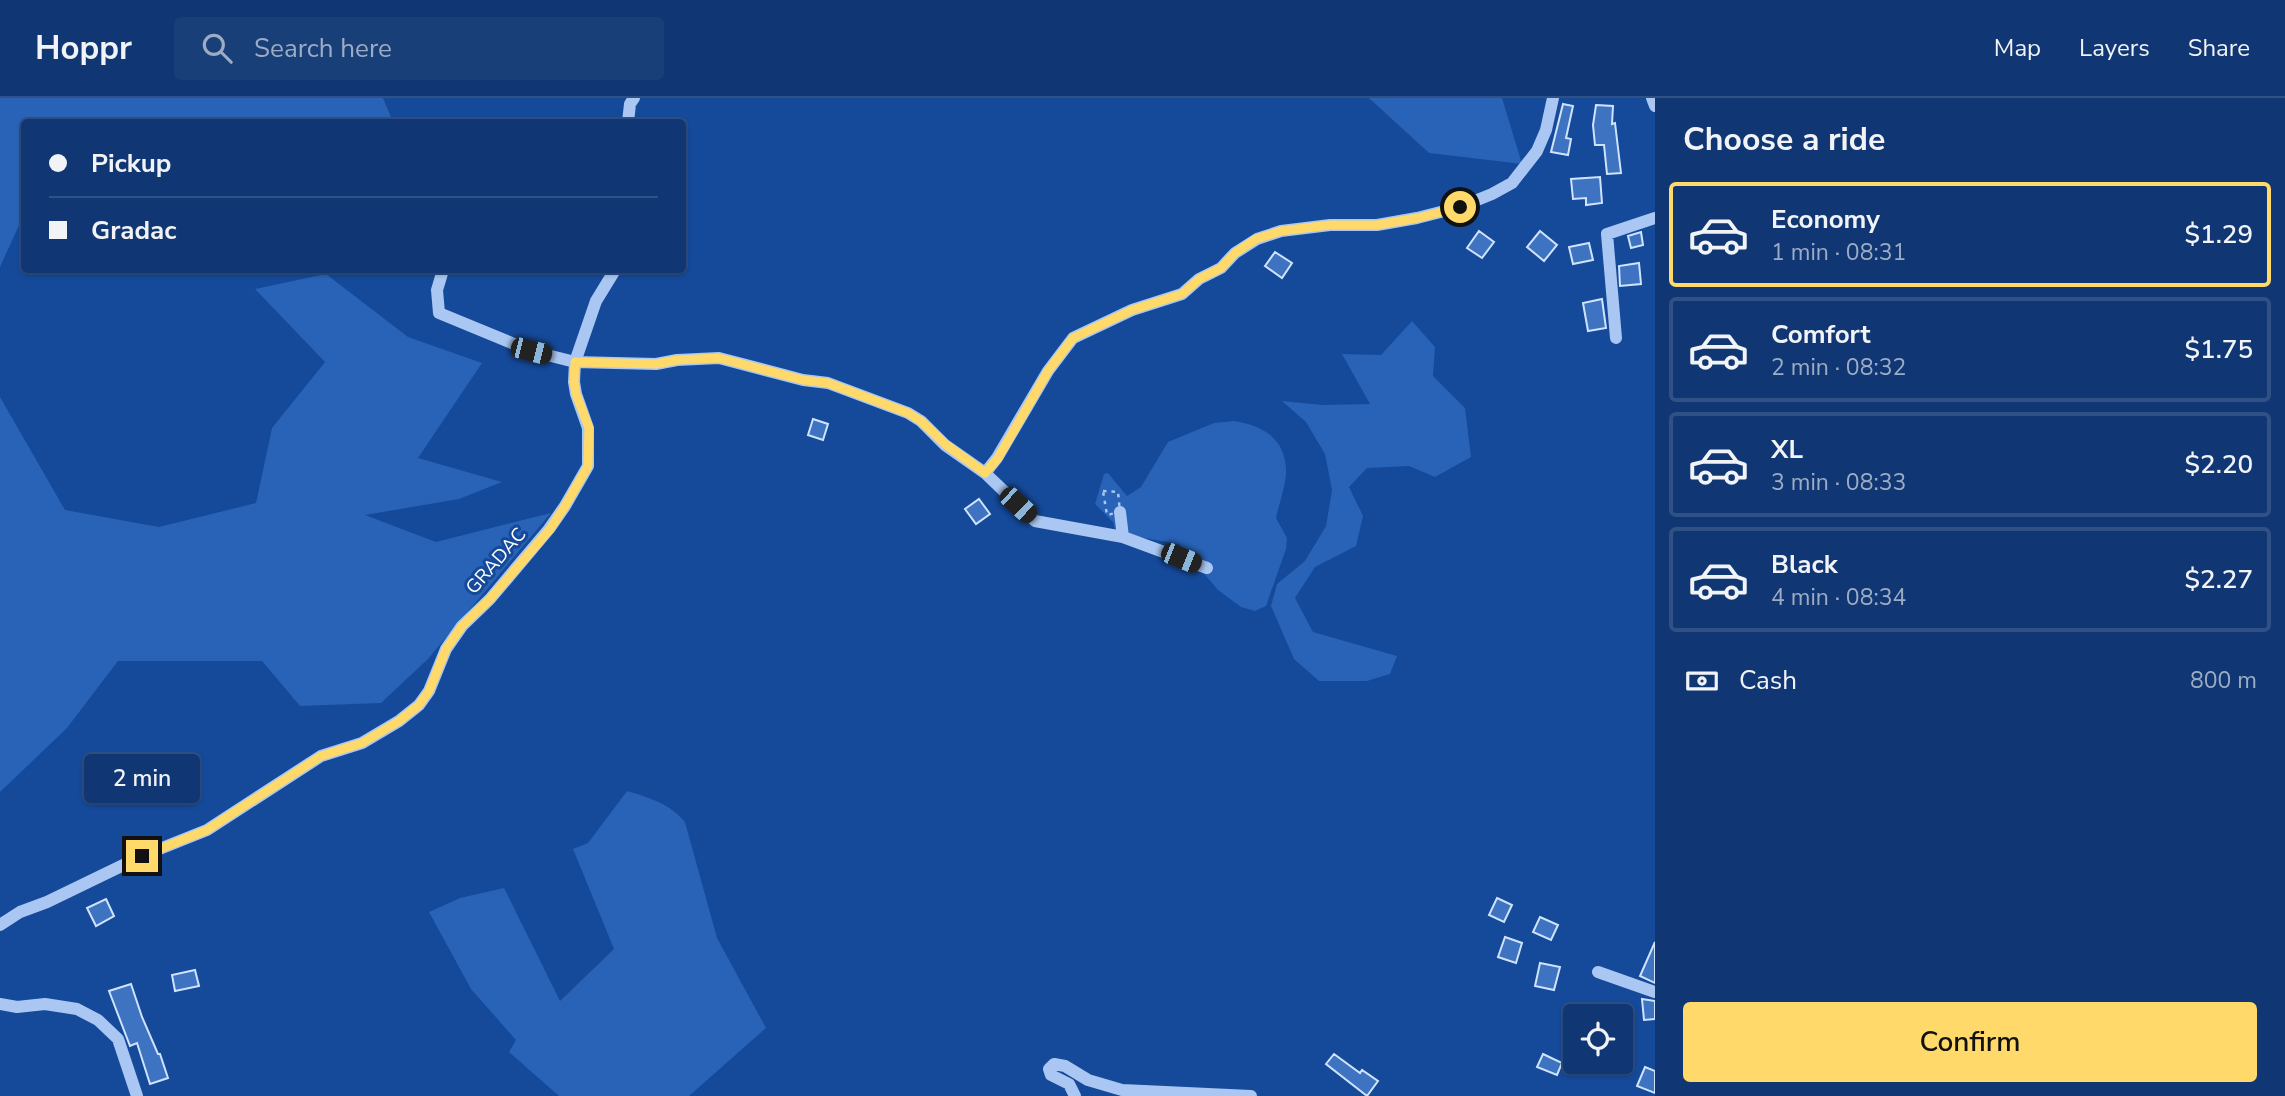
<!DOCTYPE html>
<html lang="en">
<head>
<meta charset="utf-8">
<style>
  body { margin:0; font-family:"Nunito Sans",sans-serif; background:#193f78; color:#f1f3f6; height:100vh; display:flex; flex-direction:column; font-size:26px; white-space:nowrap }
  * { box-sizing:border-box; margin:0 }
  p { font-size:23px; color:#9cacc4 }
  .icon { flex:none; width:38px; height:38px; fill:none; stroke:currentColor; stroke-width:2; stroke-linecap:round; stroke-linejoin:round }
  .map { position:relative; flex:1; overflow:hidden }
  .details { display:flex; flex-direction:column; background:#103773; width:630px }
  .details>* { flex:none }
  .top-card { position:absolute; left:21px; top:21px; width:665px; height:154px; border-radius:7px; box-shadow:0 2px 5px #0004,0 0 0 2px #305185; display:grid; align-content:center; height:154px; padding:0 28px; background:#103773 }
  .tools { position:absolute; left:1563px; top:906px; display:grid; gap:14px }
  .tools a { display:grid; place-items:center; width:70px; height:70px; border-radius:7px; background:#103773; box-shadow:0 2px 5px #0004,0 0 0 2px #305185; font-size:35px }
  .end { position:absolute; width:32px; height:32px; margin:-16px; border:9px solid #ffda6a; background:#111; box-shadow:0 0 0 4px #111 }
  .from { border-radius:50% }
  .bubble { position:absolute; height:49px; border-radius:7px; background:#103773; box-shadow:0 2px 5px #0004,0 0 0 2px #305185; font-size:23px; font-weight:600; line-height:49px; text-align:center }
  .car { position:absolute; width:21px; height:42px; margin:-21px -10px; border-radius:9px; box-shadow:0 0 5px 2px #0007; background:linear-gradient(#222 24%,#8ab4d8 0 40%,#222 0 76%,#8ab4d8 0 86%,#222 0) }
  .top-card b { display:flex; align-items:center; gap:24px; height:66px; font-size:26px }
  .top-card b+b { border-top:2px solid #305185 }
  .top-card i { width:18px; height:18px; background:#f1f3f6 }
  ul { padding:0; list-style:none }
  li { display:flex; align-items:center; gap:21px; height:105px; margin:0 14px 10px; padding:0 14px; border:4px solid #305185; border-radius:7px }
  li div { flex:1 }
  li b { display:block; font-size:26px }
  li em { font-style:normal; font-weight:600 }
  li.active { border-color:#ffda6a }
  li>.icon { width:63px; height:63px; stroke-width:1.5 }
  h2 { padding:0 28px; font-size:32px; line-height:84px }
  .pay { display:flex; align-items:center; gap:18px; height:77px; padding:0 28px; font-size:26px }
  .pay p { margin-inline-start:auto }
  .cta { display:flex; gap:14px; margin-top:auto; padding:14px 28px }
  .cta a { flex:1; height:80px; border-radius:7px; background:#ffda6a; color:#111; font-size:28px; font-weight:600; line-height:80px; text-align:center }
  header { display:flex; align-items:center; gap:42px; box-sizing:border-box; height:98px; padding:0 35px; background:#103773; border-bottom:2px solid #305185 }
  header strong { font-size:33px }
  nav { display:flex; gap:38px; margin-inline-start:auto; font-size:24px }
  .search { width:490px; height:63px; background:#193f78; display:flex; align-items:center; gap:18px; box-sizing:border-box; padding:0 24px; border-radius:7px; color:#9cacc4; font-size:26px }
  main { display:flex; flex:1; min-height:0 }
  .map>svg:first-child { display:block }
  .green { fill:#2863b7 }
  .building { fill:#3d73c1; stroke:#d0e3fd; stroke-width:2 }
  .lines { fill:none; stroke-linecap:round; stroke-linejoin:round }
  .path { stroke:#a9c7f2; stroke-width:2.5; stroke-dasharray:3.5 5; stroke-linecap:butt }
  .minor { stroke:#a9c7f2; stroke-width:12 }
  .route { stroke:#ffda6a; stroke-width:9 }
  .labels { text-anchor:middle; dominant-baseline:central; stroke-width:6; stroke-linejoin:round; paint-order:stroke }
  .street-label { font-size:19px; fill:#fff; stroke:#154999 }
</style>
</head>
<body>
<header>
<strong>Hoppr</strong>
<div class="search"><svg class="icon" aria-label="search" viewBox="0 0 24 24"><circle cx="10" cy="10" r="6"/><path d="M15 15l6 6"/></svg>Search here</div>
<nav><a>Map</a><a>Layers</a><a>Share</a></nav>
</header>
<main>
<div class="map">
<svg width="1655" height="998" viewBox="0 0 1655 998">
  <rect width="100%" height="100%" fill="#154999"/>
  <path class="green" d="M0,0h383l10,24h-369v86l-3,13 -21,46z
    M1369,0h133l20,66 -93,-11z
    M326,176l82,63 74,26 -64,95 84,24 -43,17 -94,16 71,27 115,-29 -123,146 -47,44 -81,3 -38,-45h-144l-51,67 -67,64v-395l65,113 94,17 97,-24 16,-75 53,-66 -70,-73z
    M1412,223l23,26 -2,29 32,32 6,49 -36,20 -26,-11 -42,2 -18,19 14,29 -7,30 -41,21 -20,31 18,34 84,24 -7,18 -23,7h-48l-25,-22 -23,-53 6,-22 28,-23 21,-35 6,-36 -7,-36 -19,-32 -24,-21 40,4 48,-1 -28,-50 39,1z
    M1234,323c30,5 53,18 52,53 -1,14 -7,30 -10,44l11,20 -1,11 -20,57 -11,5 -14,-4 -23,-17 -39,-46 -63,-11 -3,-11 -18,-18 9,-30 4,-1 19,23 14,-9 27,-45 46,-19z
    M627,693c23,7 42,12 58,31l32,116 49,90 -77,68h-130l-50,-44 7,-12 -45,-51 -42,-77 31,-14 44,-10 56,113 54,-52 -41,-100 15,-6z"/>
  <path class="building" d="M1563,6l10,2 -7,32 5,1 -3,16 -17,-3z
    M1596,7l17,1 -1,18 3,-1 6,50 -14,1 -3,-29h-9l-2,-20z
    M1600,79l2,26 -16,2v-7l-13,1 -2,-20z
    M1479,133l15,11 -12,16 -15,-10z
    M1540,133l17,14 -13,16 -17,-14z
    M1641,134l2,13 -12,3 -3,-12z
    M1589,145l4,17 -20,4 -4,-17z
    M1275,154l17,11 -10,15 -17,-12z
    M1639,165l2,21 -21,2 -1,-20z
    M1602,201l4,29 -18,3 -5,-28z
    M813,321l15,5 -5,16 -15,-5z
    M979,401l11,15 -14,10 -11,-15z
    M1497,800l15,7 -8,17 -15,-7z
    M106,801l8,17 -18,10 -9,-18z
    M1540,819l18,8 -7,15 -18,-8z
    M1505,839l17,6 -6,20 -18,-6z
    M1655,844v41l-15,-7z
    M1540,865l20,4 -6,23 -19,-4z
    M195,872l4,16 -24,5 -3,-16z
    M131,886l11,33 16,37h2l8,24 -18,6 -13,-41 -7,3 -21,-55z
    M1642,901l13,2v18l-11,1z
    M1334,956l26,19 2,-3 16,11 -11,15 -41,-32z
    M1543,956l19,9 -5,12 -20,-8z
    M1645,969l10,4v22l-18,-7z"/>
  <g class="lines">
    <path class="path" d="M1103,393l15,1 2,20 -13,3z"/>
    <path class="minor" d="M1652,0l3,8
      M628,24l2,-18 4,-6
      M443,172l-6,20 2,23 92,38 44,11 21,-61 19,-31
      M1616,240l-9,-104 48,-16
      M1120,414l3,25
      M1207,470l-84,-31 -88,-16 -50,-48 12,-15 51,-87 25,-33 59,-28 50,-16 17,-15 22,-11 14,-15 22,-14 24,-8 49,-6h47l40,-7 43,-11 32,-13 20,-11 25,-32 9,-21 7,-32
      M0,827l20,-13 27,-10 95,-46 65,-26 114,-74 41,-13 37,-22 20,-16 10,-14 17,-42 16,-23 28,-27 59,-70 16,-23 23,-40v-38l-12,-34 -2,-12 1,-20 81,2 21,-4 42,-2 84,22 25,3 80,30 13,8 24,24 40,28
      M1598,874l57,20
      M0,906l17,3 28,-3 32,5 21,11 20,19 19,57
      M1075,998l-6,-12 -18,-9 -2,-6 5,-5 11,2 23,14 34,10 129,6"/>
  </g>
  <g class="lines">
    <path class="route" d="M142,758l65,-26 114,-74 41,-13 37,-22 20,-16 10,-14 17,-42 16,-23 28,-27 60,-70 15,-23 23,-40 1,-38 -13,-34 -2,-12 1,-20 81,2 21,-4 42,-2 84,22 25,3 80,30 13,8 24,23 40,29 13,-15 50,-87 25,-33 59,-28 50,-16 17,-15 22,-11 14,-15 21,-14 25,-8 24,-3 25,-3h47l41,-7 42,-11"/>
  </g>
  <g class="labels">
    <g class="street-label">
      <text transform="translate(496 463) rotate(-49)">GRADAC</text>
    </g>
  </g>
</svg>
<div class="tools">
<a><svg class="icon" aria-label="locate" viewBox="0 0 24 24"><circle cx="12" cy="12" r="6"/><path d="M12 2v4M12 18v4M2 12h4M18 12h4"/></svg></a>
</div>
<i class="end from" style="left:1460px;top:109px"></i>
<i class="end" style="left:142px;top:758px"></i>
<div class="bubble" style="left:84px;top:656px;width:116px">2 min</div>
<i class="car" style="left:531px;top:253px;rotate:104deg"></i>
<i class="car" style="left:1018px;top:407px;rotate:133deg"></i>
<i class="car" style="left:1181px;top:460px;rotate:112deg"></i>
<div class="top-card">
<b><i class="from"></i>Pickup</b>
<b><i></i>Gradac</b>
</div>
</div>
<section class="details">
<h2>Choose a ride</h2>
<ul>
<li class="active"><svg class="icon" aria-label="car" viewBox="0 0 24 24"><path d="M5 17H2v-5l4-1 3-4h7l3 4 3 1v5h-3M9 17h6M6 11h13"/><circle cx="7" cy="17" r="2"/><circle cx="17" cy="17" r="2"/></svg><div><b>Economy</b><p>1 min · 08:31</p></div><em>$1.29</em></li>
<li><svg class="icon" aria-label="car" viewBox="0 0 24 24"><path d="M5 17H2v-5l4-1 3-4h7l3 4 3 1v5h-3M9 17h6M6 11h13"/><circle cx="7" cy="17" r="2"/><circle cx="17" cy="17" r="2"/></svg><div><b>Comfort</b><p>2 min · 08:32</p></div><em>$1.75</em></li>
<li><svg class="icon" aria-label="car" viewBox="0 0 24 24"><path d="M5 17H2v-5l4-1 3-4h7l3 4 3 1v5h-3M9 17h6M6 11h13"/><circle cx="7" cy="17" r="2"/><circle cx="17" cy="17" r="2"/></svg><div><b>XL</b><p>3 min · 08:33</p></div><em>$2.20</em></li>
<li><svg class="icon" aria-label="car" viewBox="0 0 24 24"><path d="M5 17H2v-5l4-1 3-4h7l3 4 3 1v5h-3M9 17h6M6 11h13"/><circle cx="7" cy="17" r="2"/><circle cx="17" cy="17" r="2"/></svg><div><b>Black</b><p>4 min · 08:34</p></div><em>$2.27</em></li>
</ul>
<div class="pay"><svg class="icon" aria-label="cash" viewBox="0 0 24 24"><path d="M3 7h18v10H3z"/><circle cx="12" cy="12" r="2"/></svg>Cash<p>800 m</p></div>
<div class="cta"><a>Confirm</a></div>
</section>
</main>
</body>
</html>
